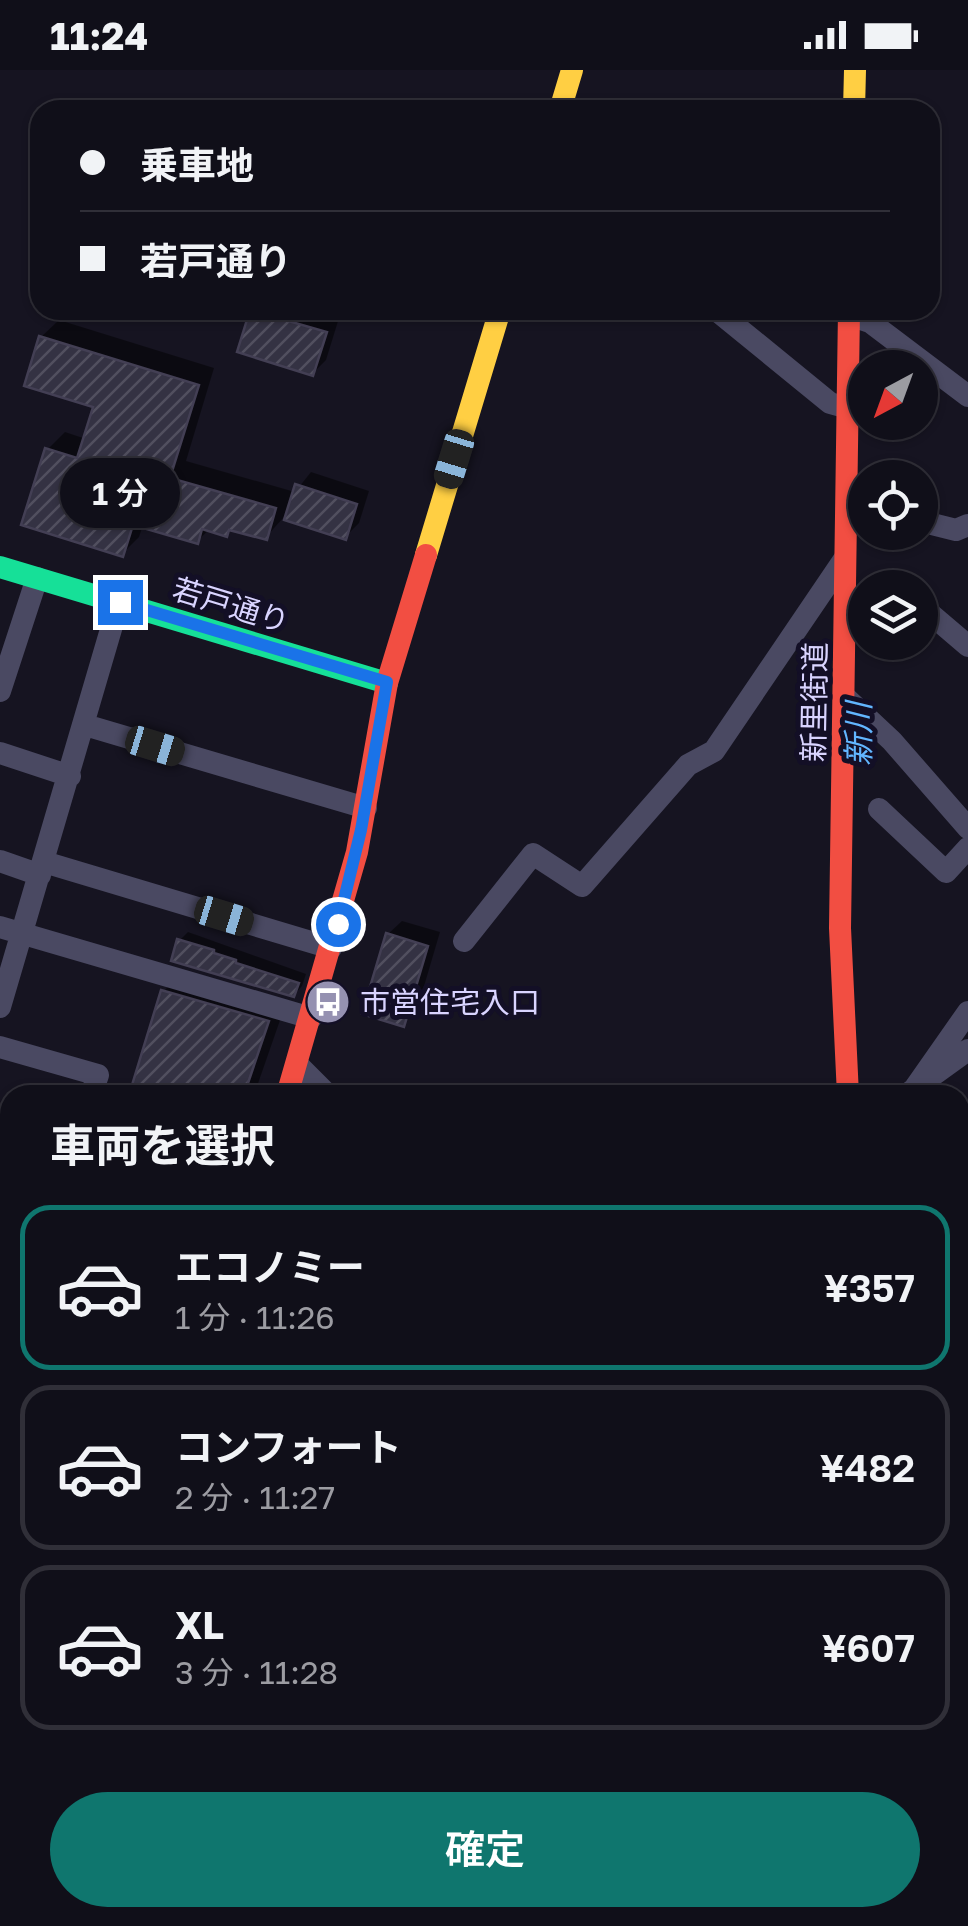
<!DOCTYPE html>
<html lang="ja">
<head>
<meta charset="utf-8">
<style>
  body { margin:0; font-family:"Golos Text","Noto Sans JP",sans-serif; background:#191822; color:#f1f3f6; height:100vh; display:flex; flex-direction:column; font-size:38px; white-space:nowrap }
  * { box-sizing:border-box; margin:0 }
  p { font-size:32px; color:#9c9ca2 }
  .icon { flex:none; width:55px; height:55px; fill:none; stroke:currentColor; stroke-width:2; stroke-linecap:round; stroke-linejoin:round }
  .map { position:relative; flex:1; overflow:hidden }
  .details { position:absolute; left:0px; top:1015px; width:970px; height:842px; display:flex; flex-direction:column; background:#100f19; border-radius:30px 30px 0 0; box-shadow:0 2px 8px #0004,0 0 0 2px #302f38 }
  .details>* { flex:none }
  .hud { position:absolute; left:30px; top:30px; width:910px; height:220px; border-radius:30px; box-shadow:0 2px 8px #0004,0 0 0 2px #302f38; display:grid; align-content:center; height:220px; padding:0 50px; background:#100f19 }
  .needle { width:65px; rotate:221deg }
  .buttons { position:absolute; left:848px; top:280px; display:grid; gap:20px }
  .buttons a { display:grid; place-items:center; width:90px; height:90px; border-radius:50%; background:#100f19; box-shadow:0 2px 8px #0004,0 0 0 2px #302f38; font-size:50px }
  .end { position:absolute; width:45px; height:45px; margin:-22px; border:12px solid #1a73e8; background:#fff; box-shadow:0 0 0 5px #fff }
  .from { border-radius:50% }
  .bubble { position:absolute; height:70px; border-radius:35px; background:#100f19; box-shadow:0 2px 8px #0004,0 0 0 2px #302f38; font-size:32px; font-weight:600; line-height:70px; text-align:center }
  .car { position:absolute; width:30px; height:60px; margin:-30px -15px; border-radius:12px; box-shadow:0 0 8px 2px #0007; background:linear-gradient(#222 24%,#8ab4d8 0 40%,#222 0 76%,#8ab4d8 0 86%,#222 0) }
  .hud b { display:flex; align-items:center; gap:35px; height:95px; font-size:38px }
  .hud b+b { border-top:2px solid #302f38 }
  .hud i { width:25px; height:25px; background:#f1f3f6 }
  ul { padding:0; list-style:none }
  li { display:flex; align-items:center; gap:30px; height:165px; margin:0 20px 15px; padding:0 30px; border:5px solid #302f38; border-radius:30px }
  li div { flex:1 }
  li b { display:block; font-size:38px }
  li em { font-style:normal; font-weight:600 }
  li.selected { border-color:#0f766e }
  li>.icon { width:90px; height:90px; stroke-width:1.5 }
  h2 { padding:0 50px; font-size:45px; line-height:120px }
  .cta { display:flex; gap:20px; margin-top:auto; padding:20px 50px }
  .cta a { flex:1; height:115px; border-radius:60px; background:#0f766e; color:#fff; font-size:40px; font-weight:600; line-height:115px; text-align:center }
  .status { display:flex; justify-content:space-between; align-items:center; height:70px; padding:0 50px; background:#100f19; direction:ltr }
  .status svg { height:28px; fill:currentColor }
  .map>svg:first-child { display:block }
  .shadow { fill:#0007 }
  .building { fill:url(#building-hatch); stroke:#433f54; stroke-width:2.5 }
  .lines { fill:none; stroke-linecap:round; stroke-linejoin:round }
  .street { stroke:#4a4962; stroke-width:22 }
  .fast { stroke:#16e098; stroke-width:22 }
  .slow { stroke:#ffcf43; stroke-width:22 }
  .jam { stroke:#f24e42; stroke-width:22 }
  .route { stroke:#1a73e8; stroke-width:12 }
  .labels { text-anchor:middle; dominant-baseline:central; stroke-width:10; stroke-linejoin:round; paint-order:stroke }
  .street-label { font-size:30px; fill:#d9d4ff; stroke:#130f26 }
  .poi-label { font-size:30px; fill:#d9d4ff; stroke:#130f26; text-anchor:start }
  .water-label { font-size:32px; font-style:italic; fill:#62b6ff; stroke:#130f26 }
</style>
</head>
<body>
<div class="status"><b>11:24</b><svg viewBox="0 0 49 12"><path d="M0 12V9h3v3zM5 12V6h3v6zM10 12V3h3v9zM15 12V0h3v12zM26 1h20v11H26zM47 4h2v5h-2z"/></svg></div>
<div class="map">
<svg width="968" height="1856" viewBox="0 0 968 1856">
  <defs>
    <pattern id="building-hatch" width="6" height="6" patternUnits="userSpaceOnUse" patternTransform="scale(2.5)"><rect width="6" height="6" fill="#343243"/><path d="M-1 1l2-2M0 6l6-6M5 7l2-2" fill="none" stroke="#514f5f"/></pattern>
  </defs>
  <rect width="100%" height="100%" fill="#161421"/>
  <path class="shadow" d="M253,240h59l27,8 -13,42 -14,14 -72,-23z
    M59,250l155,48 -28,93 109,31 16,-20 58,19 -10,32 -14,14 -61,-20 -18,20 -34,-9 -6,6 -16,-5 -13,12 -54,-16 -4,12 -17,17 -74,-105 17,-17 21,7 10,-34 -55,-68z
    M402,851l38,11 -23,78 -14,14 -15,-90z
    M188,862l118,42 -4,12 -8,9 -114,-55z
    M182,903l104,30 -32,92h-123l33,-104z"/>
  <path class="building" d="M250,240l77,22 -14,44 -76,-24z
    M39,266l160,49 -29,93 106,30 -9,32 -38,-10 -2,7 -25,-8 -4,15 -65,-19 -10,32 -102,-32 24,-77 32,10 16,-51 -69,-21z
    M295,414l62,20 -11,36 -62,-20z
    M386,863l42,13 -24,81 -42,-13z
    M177,869l37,11v3l22,7v3l63,20 -5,14 -123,-36z
    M161,920l108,31 -25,74h-115z"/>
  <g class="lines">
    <path class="street" d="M716,240l114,93 18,5
      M849,245l21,7 98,74
      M920,451l36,9 12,-5
      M920,535l48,41
      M0,621l37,-113
      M845,627l47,44 76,87
      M85,655l281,83
      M0,683l70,23
      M879,739l67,63 22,-24
      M0,791l40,14
      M44,792l287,86
      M0,857l311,91
      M464,871l69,-87 49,32 106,-121 26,-14 131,-193
      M0,937l119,-405
      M0,977l98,28 -7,20
      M297,994l31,31
      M929,1008l39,-28
      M906,1025l8,-6 54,-77
      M0,1165l10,3
      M0,1475l10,3
      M0,1585l10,-32
      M0,1787l10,3
      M229,1848l9,8"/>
    <path class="fast" d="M0,497l387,116
      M430,1856l7,-8"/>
    <path class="slow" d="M560,40l12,-40
      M854,40l1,-40
      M426,485l74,-245"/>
    <path class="jam" d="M287,1025l70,-243 30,-169 39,-128
      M848,1025l-8,-167 9,-618
      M27,1856l2,-8"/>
  </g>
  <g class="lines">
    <path class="route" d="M120,532l267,80 -26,148 -23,94"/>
  </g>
  <defs>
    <symbol id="bus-disc" viewBox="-11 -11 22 22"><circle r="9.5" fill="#9591b1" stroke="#130f26"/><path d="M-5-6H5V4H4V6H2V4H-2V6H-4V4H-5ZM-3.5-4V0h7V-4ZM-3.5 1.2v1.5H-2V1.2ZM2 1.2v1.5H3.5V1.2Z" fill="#fff"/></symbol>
  </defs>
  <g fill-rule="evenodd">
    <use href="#bus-disc" x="303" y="907" width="50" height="50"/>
  </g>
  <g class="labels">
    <g class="street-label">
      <text transform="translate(231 535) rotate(17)">若戸通り</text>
      <text transform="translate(814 632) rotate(-89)">新里街道</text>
    </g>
    <g class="poi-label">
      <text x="360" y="932">市営住宅入口</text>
    </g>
    <g class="water-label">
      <text transform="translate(858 664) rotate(-90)">新川</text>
    </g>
  </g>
</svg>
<div class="buttons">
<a><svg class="needle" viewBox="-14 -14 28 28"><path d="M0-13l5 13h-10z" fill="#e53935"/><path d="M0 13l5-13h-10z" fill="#9c9ca2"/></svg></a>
<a><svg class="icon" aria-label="locate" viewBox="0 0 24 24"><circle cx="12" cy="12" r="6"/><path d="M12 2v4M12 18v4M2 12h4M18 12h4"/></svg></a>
<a><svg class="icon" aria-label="layers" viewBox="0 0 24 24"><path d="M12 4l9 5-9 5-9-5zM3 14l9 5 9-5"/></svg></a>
</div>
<i class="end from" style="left:338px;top:854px"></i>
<i class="end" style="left:120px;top:532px"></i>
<div class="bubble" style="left:60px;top:388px;width:120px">1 分</div>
<i class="car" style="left:454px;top:389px;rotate:197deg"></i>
<i class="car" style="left:155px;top:676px;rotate:107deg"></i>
<i class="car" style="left:224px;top:846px;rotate:107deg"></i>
<div class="hud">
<b><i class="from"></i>乗車地</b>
<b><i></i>若戸通り</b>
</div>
<section class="details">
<h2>車両を選択</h2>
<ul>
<li class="selected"><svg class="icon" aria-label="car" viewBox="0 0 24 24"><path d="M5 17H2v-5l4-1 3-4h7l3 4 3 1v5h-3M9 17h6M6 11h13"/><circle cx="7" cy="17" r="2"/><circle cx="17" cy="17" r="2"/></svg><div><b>エコノミー</b><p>1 分 · 11:26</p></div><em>¥357</em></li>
<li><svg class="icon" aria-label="car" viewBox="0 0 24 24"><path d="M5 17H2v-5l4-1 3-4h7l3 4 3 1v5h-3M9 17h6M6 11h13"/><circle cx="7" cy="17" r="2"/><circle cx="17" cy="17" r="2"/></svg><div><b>コンフォート</b><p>2 分 · 11:27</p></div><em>¥482</em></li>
<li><svg class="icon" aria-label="car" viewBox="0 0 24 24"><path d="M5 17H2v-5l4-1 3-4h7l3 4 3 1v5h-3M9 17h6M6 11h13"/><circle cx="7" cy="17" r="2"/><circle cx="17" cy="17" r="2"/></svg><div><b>XL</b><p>3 分 · 11:28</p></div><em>¥607</em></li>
</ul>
<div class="cta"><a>確定</a></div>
</section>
</div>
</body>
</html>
